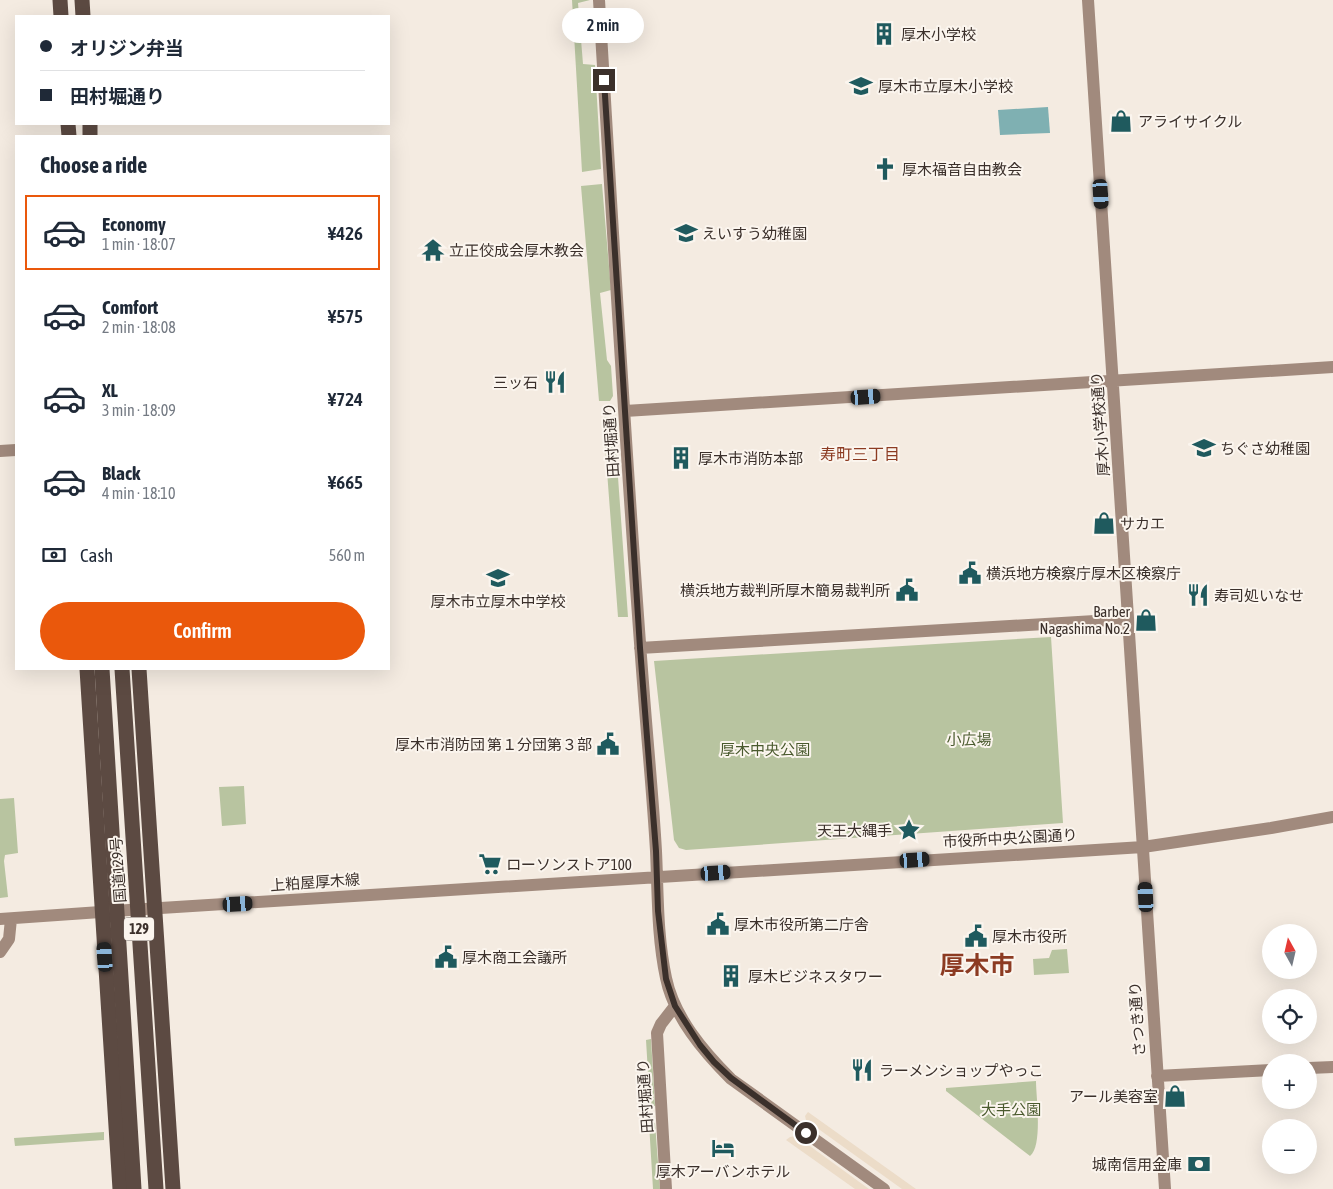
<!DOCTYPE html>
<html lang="en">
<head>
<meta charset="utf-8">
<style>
  body { margin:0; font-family:"Asap Condensed","Noto Sans JP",sans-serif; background:#f2f2f3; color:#1f2937; height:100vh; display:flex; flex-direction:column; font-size:19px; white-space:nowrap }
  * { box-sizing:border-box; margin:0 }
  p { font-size:16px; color:#747a83 }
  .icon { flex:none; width:28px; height:28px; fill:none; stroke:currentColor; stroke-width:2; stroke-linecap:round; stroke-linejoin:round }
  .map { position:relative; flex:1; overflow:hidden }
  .panel { position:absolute; left:15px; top:135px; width:375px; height:535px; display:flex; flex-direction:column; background:#fff; border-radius:0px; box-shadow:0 5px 20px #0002 }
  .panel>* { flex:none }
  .hud { position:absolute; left:15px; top:15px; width:375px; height:110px; border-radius:0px; box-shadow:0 5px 20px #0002; display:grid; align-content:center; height:110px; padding:0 25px; background:#fff }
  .needle { width:32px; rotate:352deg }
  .fabs { position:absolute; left:1262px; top:924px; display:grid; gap:10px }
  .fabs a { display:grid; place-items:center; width:55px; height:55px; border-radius:50%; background:#fff; box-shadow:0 5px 20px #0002; font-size:25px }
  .end { position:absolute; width:22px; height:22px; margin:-11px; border:6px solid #3b302b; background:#fff; box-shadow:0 0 0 2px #fff }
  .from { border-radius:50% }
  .bubble { position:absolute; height:35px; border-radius:18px; background:#fff; box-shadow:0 5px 20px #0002; font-size:16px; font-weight:600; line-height:35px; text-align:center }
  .car { position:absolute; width:15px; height:30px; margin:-15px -8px; border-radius:6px; box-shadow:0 0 4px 1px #0007; background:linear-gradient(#222 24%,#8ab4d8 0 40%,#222 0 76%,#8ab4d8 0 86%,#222 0) }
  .hud b { display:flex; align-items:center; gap:18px; height:48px; font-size:19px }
  .hud b+b { border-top:1px solid #e0e1e3 }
  .hud i { width:12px; height:12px; background:#1f2937 }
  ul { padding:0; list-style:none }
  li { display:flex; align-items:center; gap:15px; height:75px; margin:0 10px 8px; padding:0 15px; border:2px solid transparent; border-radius:0px }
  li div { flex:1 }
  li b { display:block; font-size:19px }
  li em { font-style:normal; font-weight:600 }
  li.active { border-color:#ea580c }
  li>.icon { width:45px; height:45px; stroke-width:1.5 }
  h2 { padding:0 25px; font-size:22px; line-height:60px }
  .pay { display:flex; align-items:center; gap:12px; height:55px; padding:0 25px; font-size:19px }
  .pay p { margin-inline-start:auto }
  .button { display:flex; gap:10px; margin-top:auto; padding:10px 25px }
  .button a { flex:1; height:58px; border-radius:30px; background:#ea580c; color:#fff; font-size:20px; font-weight:600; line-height:58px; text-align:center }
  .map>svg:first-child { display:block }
  .green { fill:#b8c4a0 }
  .plaza { fill:#ecdcc8 }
  .water { fill:#7fb0b2 }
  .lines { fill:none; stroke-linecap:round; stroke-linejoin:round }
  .secondary { stroke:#a18a7d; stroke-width:12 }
  .highway { stroke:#5c4a42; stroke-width:15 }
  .highway-bridge { stroke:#5c4a42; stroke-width:15 }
  .route { stroke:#3b302b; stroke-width:6 }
  .labels { text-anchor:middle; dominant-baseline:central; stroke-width:4; stroke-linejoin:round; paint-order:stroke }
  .shield { fill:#fbf5ee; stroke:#756b66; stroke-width:1 }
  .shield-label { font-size:14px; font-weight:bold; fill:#3b302b }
  .poi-label { font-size:15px; fill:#3b302b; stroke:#fbf5ee; text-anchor:start }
  .street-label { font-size:15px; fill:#3b302b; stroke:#fbf5ee }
  .park-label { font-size:15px; fill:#4a5a2e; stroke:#fbf5ee }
  .neighbourhood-label { font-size:16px; fill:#8c3b22; stroke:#fbf5ee }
  .town-label { font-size:25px; font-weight:bold; fill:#8c3b22; stroke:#fbf5ee }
</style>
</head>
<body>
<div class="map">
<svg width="1333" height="1189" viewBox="0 0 1333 1189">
  <rect width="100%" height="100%" fill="#f4ebe1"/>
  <path class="green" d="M572,0h18l-12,3 5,61 12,1 6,104 -19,3z
    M602,184l9,106 -11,3 7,67 4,6 2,30 -3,5h-11l-18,-215z
    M609,417l5,4 14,196h-10l-15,-199z
    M1051,637l12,186 -377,27 -7,-2 -5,-8 -20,-179z
    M244,786l2,38 -24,2 -3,-39z
    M14,798l4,55 -13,2 -1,6 4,36 -8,1v-99z
    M1067,949l2,24 -35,2 -1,-16 16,-1 3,-8z
    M651,1039l4,67h-5l-4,-66z
    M1036,1081c0,16 7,65 -6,75l-84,-65v-3z
    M649,1123h6l5,66h-7z
    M104,1132v8l-89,6 -1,-8z"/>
  <path class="plaza" d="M808,1112l108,77h-14l-96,-69 -1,-4z
    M796,1136l73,53h-14l-69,-49 4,-3z"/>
  <path class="water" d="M1048,107l2,26 -50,2 -2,-25z"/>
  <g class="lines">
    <path class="secondary" d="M599,0c14,232 27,464 45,696 4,52 9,103 12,155 2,42 1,85 10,127 8,39 37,73 65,101l153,110
      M1088,0l77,1189
      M625,411l708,-44
      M0,451l16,-1
      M640,648l488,-29
      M0,919l129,-9 1014,-63 128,-19 62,-11
      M0,952l9,-13 2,-20
      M1309,1068l24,-1
      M1157,1076l114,-6
      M666,1189l-9,-156 4,-9 14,-18"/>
    <path class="highway" d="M60,0l1,16
      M82,0l1,16
      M68,124l1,12
      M90,124v12
      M87,669l33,520
      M139,669l34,520"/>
    <path class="highway-bridge" d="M102,669l32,520
      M122,669l34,520"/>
  </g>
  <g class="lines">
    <path class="route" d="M604,80l36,568 16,203 2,60 8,68 9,27 25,39 14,17 17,16 75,55"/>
  </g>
  <defs>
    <symbol id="building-bare" viewBox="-9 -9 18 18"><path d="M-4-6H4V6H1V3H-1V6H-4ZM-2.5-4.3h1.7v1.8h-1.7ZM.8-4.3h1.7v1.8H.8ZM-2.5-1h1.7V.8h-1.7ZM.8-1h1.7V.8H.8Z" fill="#1f5a5e" stroke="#fbf5ee" stroke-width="2.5" paint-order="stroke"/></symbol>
    <symbol id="school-bare" viewBox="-9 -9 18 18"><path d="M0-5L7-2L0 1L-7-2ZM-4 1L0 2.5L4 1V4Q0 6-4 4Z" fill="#1f5a5e" stroke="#fbf5ee" stroke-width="2.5" paint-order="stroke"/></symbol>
    <symbol id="shop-bare" viewBox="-9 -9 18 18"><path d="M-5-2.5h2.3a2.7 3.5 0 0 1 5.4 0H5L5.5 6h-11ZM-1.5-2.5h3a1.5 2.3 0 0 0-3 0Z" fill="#1f5a5e" stroke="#fbf5ee" stroke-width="2.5" paint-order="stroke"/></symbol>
    <symbol id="church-bare" viewBox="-9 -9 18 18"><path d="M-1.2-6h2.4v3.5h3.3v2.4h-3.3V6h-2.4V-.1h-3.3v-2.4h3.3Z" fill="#1f5a5e" stroke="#fbf5ee" stroke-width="2.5" paint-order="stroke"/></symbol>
    <symbol id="temple-bare" viewBox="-9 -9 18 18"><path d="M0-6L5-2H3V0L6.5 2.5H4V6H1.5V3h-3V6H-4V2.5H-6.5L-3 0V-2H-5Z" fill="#1f5a5e" stroke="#fbf5ee" stroke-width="2.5" paint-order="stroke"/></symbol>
    <symbol id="restaurant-bare" viewBox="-9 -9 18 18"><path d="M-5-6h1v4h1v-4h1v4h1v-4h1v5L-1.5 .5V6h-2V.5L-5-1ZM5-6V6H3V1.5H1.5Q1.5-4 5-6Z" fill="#1f5a5e" stroke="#fbf5ee" stroke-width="2.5" paint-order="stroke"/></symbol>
    <symbol id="civic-bare" viewBox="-9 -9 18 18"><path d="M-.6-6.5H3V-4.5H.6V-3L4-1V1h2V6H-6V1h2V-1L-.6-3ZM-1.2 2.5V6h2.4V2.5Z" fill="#1f5a5e" stroke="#fbf5ee" stroke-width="2.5" paint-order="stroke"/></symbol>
    <symbol id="sight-bare" viewBox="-9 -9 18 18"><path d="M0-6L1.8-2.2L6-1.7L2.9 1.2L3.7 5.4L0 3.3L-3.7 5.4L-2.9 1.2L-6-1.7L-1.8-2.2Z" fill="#1f5a5e" stroke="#fbf5ee" stroke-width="2.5" paint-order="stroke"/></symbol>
    <symbol id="supermarket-bare" viewBox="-9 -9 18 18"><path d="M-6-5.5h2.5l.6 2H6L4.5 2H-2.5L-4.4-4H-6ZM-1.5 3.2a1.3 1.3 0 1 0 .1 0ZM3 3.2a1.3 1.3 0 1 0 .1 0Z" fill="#1f5a5e" stroke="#fbf5ee" stroke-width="2.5" paint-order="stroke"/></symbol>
    <symbol id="hotel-bare" viewBox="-9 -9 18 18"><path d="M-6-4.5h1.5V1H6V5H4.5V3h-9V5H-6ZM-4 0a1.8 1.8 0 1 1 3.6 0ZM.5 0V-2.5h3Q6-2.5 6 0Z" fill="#1f5a5e" stroke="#fbf5ee" stroke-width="2.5" paint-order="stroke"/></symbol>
    <symbol id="bank-bare" viewBox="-9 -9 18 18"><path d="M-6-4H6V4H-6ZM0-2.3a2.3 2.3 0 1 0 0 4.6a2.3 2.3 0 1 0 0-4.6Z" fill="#1f5a5e" stroke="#fbf5ee" stroke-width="2.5" paint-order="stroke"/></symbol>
  </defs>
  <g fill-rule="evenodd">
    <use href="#building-bare" x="868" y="18" width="32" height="32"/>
    <use href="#school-bare" x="845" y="70" width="32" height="32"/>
    <use href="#shop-bare" x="1105" y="105" width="32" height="32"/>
    <use href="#church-bare" x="869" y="153" width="32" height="32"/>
    <use href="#school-bare" x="670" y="217" width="32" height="32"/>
    <use href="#temple-bare" x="417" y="234" width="32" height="32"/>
    <use href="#restaurant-bare" x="539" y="366" width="32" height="32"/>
    <use href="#school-bare" x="1188" y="432" width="32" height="32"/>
    <use href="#building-bare" x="665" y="442" width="32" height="32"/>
    <use href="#shop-bare" x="1088" y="507" width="32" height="32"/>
    <use href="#civic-bare" x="954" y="557" width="32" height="32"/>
    <use href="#school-bare" x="482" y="562" width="32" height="32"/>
    <use href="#civic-bare" x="891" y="574" width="32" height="32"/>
    <use href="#restaurant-bare" x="1182" y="579" width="32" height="32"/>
    <use href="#shop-bare" x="1130" y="604" width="32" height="32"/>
    <use href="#civic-bare" x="592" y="728" width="32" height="32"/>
    <use href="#sight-bare" x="893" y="814" width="32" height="32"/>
    <use href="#supermarket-bare" x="474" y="848" width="32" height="32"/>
    <use href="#civic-bare" x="702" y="908" width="32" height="32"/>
    <use href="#civic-bare" x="960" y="920" width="32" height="32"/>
    <use href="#civic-bare" x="430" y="941" width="32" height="32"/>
    <use href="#building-bare" x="715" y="960" width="32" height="32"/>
    <use href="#restaurant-bare" x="846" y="1054" width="32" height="32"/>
    <use href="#shop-bare" x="1159" y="1080" width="32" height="32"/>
    <use href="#hotel-bare" x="707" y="1132" width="32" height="32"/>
    <use href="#bank-bare" x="1183" y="1148" width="32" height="32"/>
  </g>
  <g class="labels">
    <rect class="shield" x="124" y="917.5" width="30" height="23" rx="4"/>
    <g class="shield-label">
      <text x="139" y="929">129</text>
    </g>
    <g class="poi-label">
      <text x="901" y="34">厚木小学校</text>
      <text x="878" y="86">厚木市立厚木小学校</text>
      <text x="1138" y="121">アライサイクル</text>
      <text x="902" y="169">厚木福音自由教会</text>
      <text x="702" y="233">えいすう幼稚園</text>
      <text x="449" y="250">立正佼成会厚木教会</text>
      <text x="538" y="382" text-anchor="end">三ッ石</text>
      <text x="1220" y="448">ちぐさ幼稚園</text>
      <text x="698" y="458">厚木市消防本部</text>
      <text x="1120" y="523">サカエ</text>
      <text x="986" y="573">横浜地方検察庁厚木区検察庁</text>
      <text x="890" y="590" text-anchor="end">横浜地方裁判所厚木簡易裁判所</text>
      <text x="1214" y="595">寿司処いなせ</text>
      <text x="498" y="601" text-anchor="middle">厚木市立厚木中学校</text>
      <text x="1130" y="611" text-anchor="end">Barber<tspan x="1130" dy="17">Nagashima No.2</tspan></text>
      <text x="592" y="744" text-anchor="end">厚木市消防団 第１分団第３部</text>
      <text x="892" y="830" text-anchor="end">天王大縄手</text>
      <text x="506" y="864">ローソンストア100</text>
      <text x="734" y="924">厚木市役所第二庁舎</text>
      <text x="992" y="936">厚木市役所</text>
      <text x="462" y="957">厚木商工会議所</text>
      <text x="748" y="976">厚木ビジネスタワー</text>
      <text x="879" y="1070">ラーメンショップやっこ</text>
      <text x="1158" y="1096" text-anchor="end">アール美容室</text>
      <text x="1182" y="1164" text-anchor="end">城南信用金庫</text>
      <text x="723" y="1171" text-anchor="middle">厚木アーバンホテル</text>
    </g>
    <g class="street-label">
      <text transform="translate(1100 424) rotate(-94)">厚木小学校通り</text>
      <text transform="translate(611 440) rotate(-94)">田村堀通り</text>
      <text transform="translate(1010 838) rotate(-3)">市役所中央公園通り</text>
      <text transform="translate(118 870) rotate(-94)">国道129号</text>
      <text transform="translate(315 882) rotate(-4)">上粕屋厚木線</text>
      <text transform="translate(1137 1019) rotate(-94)">さつき通り</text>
      <text transform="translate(645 1096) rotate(-94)">田村堀通り</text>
    </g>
    <g class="park-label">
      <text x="969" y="739">小広場</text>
      <text x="765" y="749">厚木中央公園</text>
      <text x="1011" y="1109">大手公園</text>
    </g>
    <g class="neighbourhood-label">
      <text x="860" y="454">寿町三丁目</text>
    </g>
    <g class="town-label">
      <text x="977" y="965">厚木市</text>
    </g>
  </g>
</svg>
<div class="fabs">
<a><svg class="needle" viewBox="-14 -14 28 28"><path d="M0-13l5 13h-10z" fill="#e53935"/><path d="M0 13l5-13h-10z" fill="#747a83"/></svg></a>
<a><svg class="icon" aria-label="locate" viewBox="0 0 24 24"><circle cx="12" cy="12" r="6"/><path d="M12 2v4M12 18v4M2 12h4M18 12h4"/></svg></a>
<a>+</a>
<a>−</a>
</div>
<i class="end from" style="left:806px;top:1133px"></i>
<i class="end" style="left:604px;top:80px"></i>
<div class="bubble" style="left:562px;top:8px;width:82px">2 min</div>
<i class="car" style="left:1101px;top:194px;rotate:176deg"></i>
<i class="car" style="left:866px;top:397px;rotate:86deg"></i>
<i class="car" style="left:915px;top:860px;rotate:86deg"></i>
<i class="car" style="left:716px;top:873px;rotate:86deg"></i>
<i class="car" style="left:1146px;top:897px;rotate:357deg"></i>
<i class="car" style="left:238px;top:904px;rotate:87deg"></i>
<i class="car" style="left:105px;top:957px;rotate:356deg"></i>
<div class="hud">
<b><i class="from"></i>オリジン弁当</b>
<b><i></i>田村堀通り</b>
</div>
<section class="panel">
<h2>Choose a ride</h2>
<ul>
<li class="active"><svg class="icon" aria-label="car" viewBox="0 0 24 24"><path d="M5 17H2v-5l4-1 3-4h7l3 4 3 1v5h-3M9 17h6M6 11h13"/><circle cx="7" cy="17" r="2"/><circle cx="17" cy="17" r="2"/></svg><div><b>Economy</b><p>1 min · 18:07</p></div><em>¥426</em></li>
<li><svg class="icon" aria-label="car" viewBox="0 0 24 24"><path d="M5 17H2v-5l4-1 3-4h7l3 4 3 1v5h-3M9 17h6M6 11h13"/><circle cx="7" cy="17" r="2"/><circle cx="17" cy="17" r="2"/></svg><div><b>Comfort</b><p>2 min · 18:08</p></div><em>¥575</em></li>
<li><svg class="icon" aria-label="car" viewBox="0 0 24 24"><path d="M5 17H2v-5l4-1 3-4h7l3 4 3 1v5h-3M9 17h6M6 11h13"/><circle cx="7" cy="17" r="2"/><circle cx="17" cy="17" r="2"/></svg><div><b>XL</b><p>3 min · 18:09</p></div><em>¥724</em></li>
<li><svg class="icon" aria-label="car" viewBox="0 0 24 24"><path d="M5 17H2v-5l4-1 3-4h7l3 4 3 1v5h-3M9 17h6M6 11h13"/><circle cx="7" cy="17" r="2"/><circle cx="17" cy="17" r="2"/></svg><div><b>Black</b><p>4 min · 18:10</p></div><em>¥665</em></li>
</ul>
<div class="pay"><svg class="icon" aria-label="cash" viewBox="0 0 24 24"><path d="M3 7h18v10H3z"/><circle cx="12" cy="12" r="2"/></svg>Cash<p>560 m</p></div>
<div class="button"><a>Confirm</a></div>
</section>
</div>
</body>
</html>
